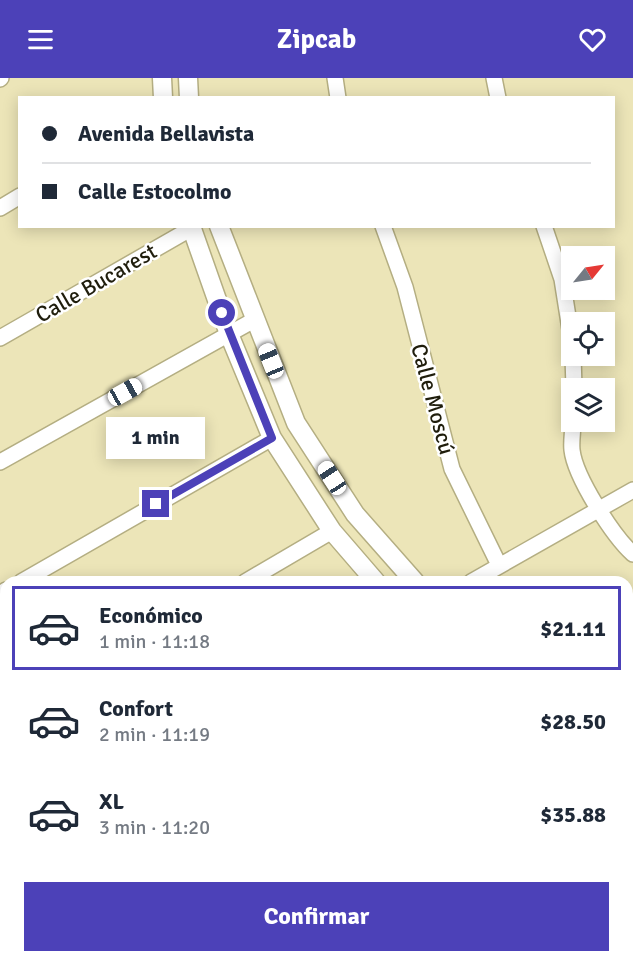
<!DOCTYPE html>
<html lang="es">
<head>
<meta charset="utf-8">
<style>
  body { margin:0; font-family:Signika,sans-serif; background:#f6f6f7; color:#1f2937; height:100vh; display:flex; flex-direction:column; font-size:22px; white-space:nowrap }
  * { box-sizing:border-box; margin:0 }
  p { font-size:20px; color:#747a83 }
  .icon { flex:none; width:33px; height:33px; fill:none; stroke:currentColor; stroke-width:2; stroke-linecap:round; stroke-linejoin:round }
  .map { position:relative; flex:1; overflow:hidden }
  .sheet { position:absolute; left:0px; top:498px; width:633px; height:387px; display:flex; flex-direction:column; background:#fff; border-radius:18px 18px 0 0; box-shadow:0 3px 15px #0003 }
  .sheet>* { flex:none }
  .banner { position:absolute; left:18px; top:18px; width:597px; height:132px; border-radius:0px; box-shadow:0 3px 15px #0003; display:grid; align-content:center; height:132px; padding:0 24px; background:#fff }
  .needle { width:39px; rotate:60deg }
  .controls { position:absolute; left:561px; top:168px; display:grid; gap:12px }
  .controls a { display:grid; place-items:center; width:54px; height:54px; border-radius:0px; background:#fff; box-shadow:0 3px 15px #0003; font-size:30px }
  .end { position:absolute; width:27px; height:27px; margin:-14px; border:8px solid #4c41b8; background:#fff; box-shadow:0 0 0 3px #fff }
  .from { border-radius:50% }
  .bubble { position:absolute; height:42px; border-radius:0px; background:#fff; box-shadow:0 3px 15px #0003; font-size:20px; font-weight:700; line-height:42px; text-align:center }
  .car { position:absolute; width:18px; height:36px; margin:-18px -9px; border-radius:8px; box-shadow:0 0 4px 2px #0007; background:linear-gradient(#fff 24%,#345 0 40%,#fff 0 76%,#345 0 86%,#fff 0) }
  .banner b { display:flex; align-items:center; gap:21px; height:57px; font-size:22px }
  .banner b+b { border-top:2px solid #e0e1e3 }
  .banner i { width:15px; height:15px; background:#1f2937 }
  ul { padding:10px 0 0; list-style:none }
  li { display:flex; align-items:center; gap:18px; height:84px; margin:0 12px 9px; padding:0 12px; border:3px solid transparent; border-radius:0px }
  li div { flex:1 }
  li b { display:block; font-size:22px }
  li em { font-style:normal; font-weight:700 }
  li.current { border-color:#4c41b8 }
  li>.icon { width:54px; height:54px; stroke-width:1.5 }
  .action { display:flex; gap:12px; margin-top:auto; padding:12px 24px }
  .action a { flex:1; height:69px; border-radius:0px; background:#4c41b8; color:#fff; font-size:24px; font-weight:700; line-height:69px; text-align:center }
  header { display:flex; justify-content:space-between; align-items:center; height:78px; padding:0 24px; background:#4c41b8; color:#fff; font-size:27px; font-weight:700 }
  .map>svg:first-child { display:block }
  .lines { fill:none; stroke-linecap:round; stroke-linejoin:round }
  .minor-casing { stroke:#b4ae82; stroke-width:18 }
  .tertiary-casing { stroke:#b4ae82; stroke-width:21 }
  .secondary-casing { stroke:#b4ae82; stroke-width:24 }
  .minor { stroke:#fff; stroke-width:15 }
  .tertiary { stroke:#fff; stroke-width:18 }
  .secondary { stroke:#fff; stroke-width:21 }
  .route { stroke:#4c41b8; stroke-width:8 }
  .labels { text-anchor:middle; dominant-baseline:central; stroke-width:5; stroke-linejoin:round; paint-order:stroke }
  .street-label { font-size:22px; fill:#1f1d0c; stroke:#fff }
</style>
</head>
<body>
<header><svg class="icon" aria-label="menu" viewBox="0 0 24 24"><path d="M4 6h16M4 12h16M4 18h16"/></svg>Zipcab<svg class="icon" aria-label="heart" viewBox="0 0 24 24"><path d="M12 20l-8-8c-3-5 5-10 8-4 3-6 11-1 8 4z"/></svg></header>
<div class="map">
<svg width="633" height="885" viewBox="0 0 633 885">
  <rect width="100%" height="100%" fill="#ece5b8"/>
  <g class="lines">
    <defs>
      <path id="minor" d="M335,0l3,20
        M494,0l4,20
        M0,1l1,-1
        M0,130l20,-12
        M383,148l22,61 47,182 47,96
        M544,148l18,53 10,63
        M0,260l192,-110
        M573,278l1,32
        M573,344c0,9 -2,19 -1,28 3,27 41,86 61,104
        M0,384l254,-142
        M21,504l251,-144
        M245,504l87,-51
        M471,504l162,-92
        M0,516l6,-4
        M0,647l6,-3
        M0,762l6,6
        M627,779l6,-4
        M136,879l7,6
        M239,885l10,-6
        M440,885l10,-6"/>
      <path id="tertiary" d="M162,0l1,20
        M188,0l1,20
        M191,148l38,108 43,104 60,93 44,51
        M219,148l77,197 59,91 60,68
        M627,664l6,3
        M627,695l6,2"/>
      <path id="secondary" d="M0,859l6,6
        M22,879l7,6"/>
    </defs>
    <use href="#minor" class="minor-casing"/>
    <use href="#tertiary" class="tertiary-casing"/>
    <use href="#secondary" class="secondary-casing"/>
    <use href="#minor" class="minor"/>
    <use href="#tertiary" class="tertiary"/>
    <use href="#secondary" class="secondary"/>
  </g>
  <g class="lines">
    <path class="route" d="M156,426l116,-66 -50,-125"/>
  </g>
  <g class="labels">
    <g class="street-label">
      <text transform="translate(96 205) rotate(-30)">Calle Bucarest</text>
      <text transform="translate(433 321) rotate(75)">Calle Moscú</text>
    </g>
  </g>
</svg>
<div class="controls">
<a><svg class="needle" viewBox="-14 -14 28 28"><path d="M0-13l5 13h-10z" fill="#e53935"/><path d="M0 13l5-13h-10z" fill="#747a83"/></svg></a>
<a><svg class="icon" aria-label="locate" viewBox="0 0 24 24"><circle cx="12" cy="12" r="6"/><path d="M12 2v4M12 18v4M2 12h4M18 12h4"/></svg></a>
<a><svg class="icon" aria-label="layers" viewBox="0 0 24 24"><path d="M12 4l9 5-9 5-9-5zM3 14l9 5 9-5"/></svg></a>
</div>
<i class="end from" style="left:222px;top:235px"></i>
<i class="end" style="left:156px;top:426px"></i>
<div class="bubble" style="left:106px;top:339px;width:99px">1 min</div>
<i class="car" style="left:271px;top:283px;rotate:338deg"></i>
<i class="car" style="left:125px;top:314px;rotate:61deg"></i>
<i class="car" style="left:332px;top:400px;rotate:327deg"></i>
<div class="banner">
<b><i class="from"></i>Avenida Bellavista</b>
<b><i></i>Calle Estocolmo</b>
</div>
<section class="sheet">
<ul>
<li class="current"><svg class="icon" aria-label="car" viewBox="0 0 24 24"><path d="M5 17H2v-5l4-1 3-4h7l3 4 3 1v5h-3M9 17h6M6 11h13"/><circle cx="7" cy="17" r="2"/><circle cx="17" cy="17" r="2"/></svg><div><b>Económico</b><p>1 min · 11:18</p></div><em>$21.11</em></li>
<li><svg class="icon" aria-label="car" viewBox="0 0 24 24"><path d="M5 17H2v-5l4-1 3-4h7l3 4 3 1v5h-3M9 17h6M6 11h13"/><circle cx="7" cy="17" r="2"/><circle cx="17" cy="17" r="2"/></svg><div><b>Confort</b><p>2 min · 11:19</p></div><em>$28.50</em></li>
<li><svg class="icon" aria-label="car" viewBox="0 0 24 24"><path d="M5 17H2v-5l4-1 3-4h7l3 4 3 1v5h-3M9 17h6M6 11h13"/><circle cx="7" cy="17" r="2"/><circle cx="17" cy="17" r="2"/></svg><div><b>XL</b><p>3 min · 11:20</p></div><em>$35.88</em></li>
</ul>
<div class="action"><a>Confirmar</a></div>
</section>
</div>
</body>
</html>
